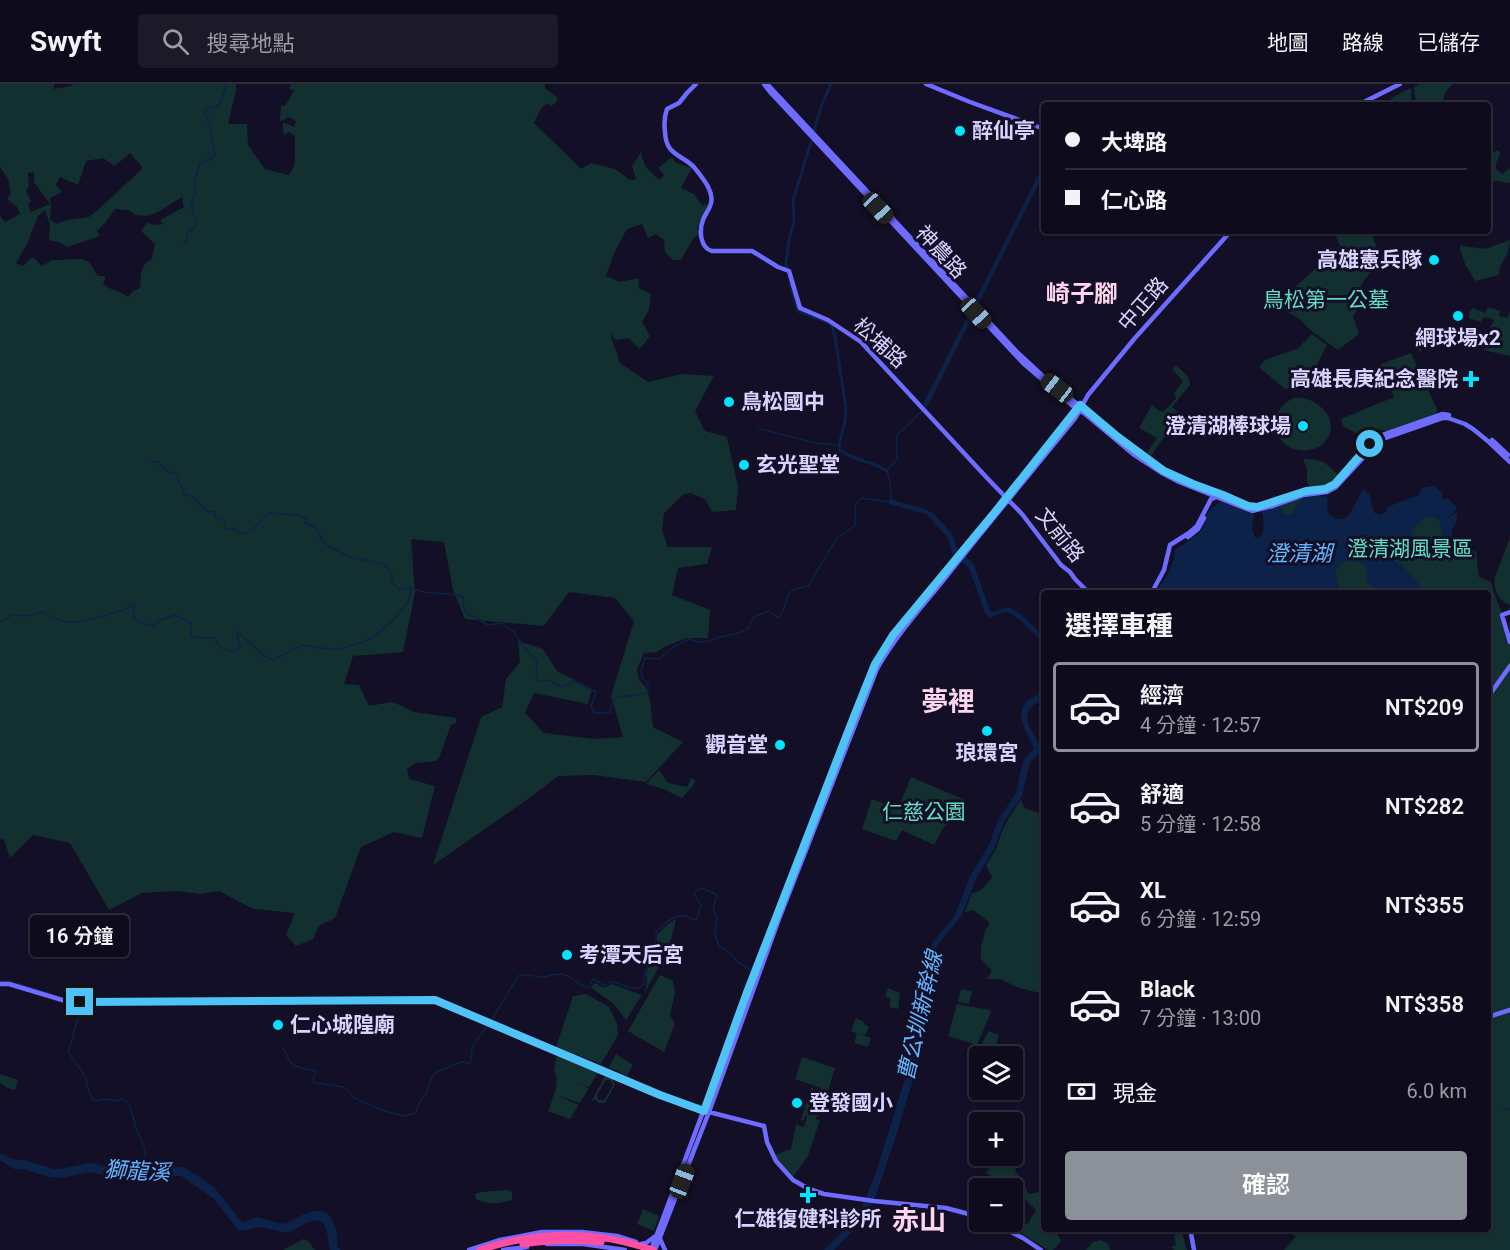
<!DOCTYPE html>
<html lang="zh-TW">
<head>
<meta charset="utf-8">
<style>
  body { margin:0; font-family:Roboto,"Noto Sans TC",sans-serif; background:#1c1929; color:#f1f3f6; height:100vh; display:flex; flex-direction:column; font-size:22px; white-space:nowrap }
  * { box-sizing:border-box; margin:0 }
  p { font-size:20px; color:#9b9ba3 }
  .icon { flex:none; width:33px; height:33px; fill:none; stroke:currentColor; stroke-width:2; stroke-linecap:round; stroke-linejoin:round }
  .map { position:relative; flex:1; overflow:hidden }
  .drawer { position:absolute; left:1041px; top:506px; width:450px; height:642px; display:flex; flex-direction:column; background:#0e0b1c; border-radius:6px; box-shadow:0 2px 4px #0004,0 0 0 2px #2e2b3b }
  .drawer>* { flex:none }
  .hud { position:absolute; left:1041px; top:18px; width:450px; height:132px; border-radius:6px; box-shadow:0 2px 4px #0004,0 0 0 2px #2e2b3b; display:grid; align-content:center; height:132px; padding:0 24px; background:#0e0b1c }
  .tools { position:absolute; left:969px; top:962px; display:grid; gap:12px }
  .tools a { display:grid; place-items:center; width:54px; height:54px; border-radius:6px; background:#0e0b1c; box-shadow:0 2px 4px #0004,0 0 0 2px #2e2b3b; font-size:30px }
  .end { position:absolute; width:27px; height:27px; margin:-14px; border:8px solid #4fc3f7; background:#111; box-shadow:0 0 0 3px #111 }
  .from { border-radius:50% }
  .bubble { position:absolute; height:42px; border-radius:6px; background:#0e0b1c; box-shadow:0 2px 4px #0004,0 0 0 2px #2e2b3b; font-size:20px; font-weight:600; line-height:42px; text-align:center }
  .car { position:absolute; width:18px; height:36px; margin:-18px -9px; border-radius:8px; box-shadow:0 0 4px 2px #0007; background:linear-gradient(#222 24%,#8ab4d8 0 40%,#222 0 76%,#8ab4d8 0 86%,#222 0) }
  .hud b { display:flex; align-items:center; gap:21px; height:57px; font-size:22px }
  .hud b+b { border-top:2px solid #2e2b3b }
  .hud i { width:15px; height:15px; background:#f1f3f6 }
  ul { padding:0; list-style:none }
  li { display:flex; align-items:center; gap:18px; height:90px; margin:0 12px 9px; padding:0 12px; border:3px solid transparent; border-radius:6px }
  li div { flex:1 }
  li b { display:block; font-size:22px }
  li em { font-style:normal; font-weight:600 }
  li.on { border-color:#8c9099 }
  li>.icon { width:54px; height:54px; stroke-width:1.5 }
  h2 { padding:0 24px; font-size:27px; line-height:72px }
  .pay { display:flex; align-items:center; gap:15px; height:66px; padding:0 24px; font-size:22px }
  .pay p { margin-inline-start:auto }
  .primary-button { display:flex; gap:12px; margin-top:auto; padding:12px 24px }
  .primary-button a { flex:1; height:69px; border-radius:6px; background:#8c9099; color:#fff; font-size:24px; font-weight:600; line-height:69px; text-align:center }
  header { display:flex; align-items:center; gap:36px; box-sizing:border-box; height:84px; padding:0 30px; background:#0e0b1c; border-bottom:2px solid #2e2b3b }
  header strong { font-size:28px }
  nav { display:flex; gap:33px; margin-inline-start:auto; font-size:21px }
  .search { width:420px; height:54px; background:#1c1929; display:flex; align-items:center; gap:15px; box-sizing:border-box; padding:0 21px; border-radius:6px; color:#9b9ba3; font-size:22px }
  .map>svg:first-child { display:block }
  .green { fill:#12302f; fill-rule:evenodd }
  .water { fill:#0c2248 }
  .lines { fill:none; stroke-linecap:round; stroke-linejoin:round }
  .stream { stroke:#0c2248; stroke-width:1.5 }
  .canal { stroke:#0c2248; stroke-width:3 }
  .secondary { stroke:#6f6bff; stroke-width:4.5 }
  .highway-bridge { stroke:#ff4fa3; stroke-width:7 }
  .route { stroke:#4fc3f7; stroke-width:8 }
  .poi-dot { fill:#00e5ff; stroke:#130f26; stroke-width:2 }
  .labels { text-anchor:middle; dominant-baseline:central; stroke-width:6; stroke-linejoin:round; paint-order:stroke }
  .poi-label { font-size:21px; font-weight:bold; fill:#d9d4ff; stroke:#130f26; text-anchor:start }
  .street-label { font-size:21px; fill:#d9d4ff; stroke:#130f26 }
  .park-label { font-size:21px; fill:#5fe0c0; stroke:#130f26 }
  .water-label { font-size:22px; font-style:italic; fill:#62b6ff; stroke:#130f26 }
  .quarter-label { font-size:24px; font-weight:bold; fill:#ffd6f0; stroke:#130f26 }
  .district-label { font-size:27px; font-weight:bold; fill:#ffd6f0; stroke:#130f26 }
</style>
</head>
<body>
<header>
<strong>Swyft</strong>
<div class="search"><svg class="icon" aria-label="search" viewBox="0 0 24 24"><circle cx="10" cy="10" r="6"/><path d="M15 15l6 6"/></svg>搜尋地點</div>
<nav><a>地圖</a><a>路線</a><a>已儲存</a></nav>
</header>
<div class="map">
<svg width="1510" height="1166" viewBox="0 0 1510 1166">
  <rect width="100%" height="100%" fill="#130f26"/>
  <path class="green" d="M0,0h54v5l17,-3 2,-2h163v7l-8,33h19l1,21 17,24 24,6 6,-11v-28l-6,-4 -4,3 -2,-2v-11l11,5 2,-6 -7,-4 -7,4 -2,-1 1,-14 5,-1 8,-15 -5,-1 2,-5h254v4l13,10 -2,5 -5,3 -3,-3 -6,4 -8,16 47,46 10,-6 24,6 15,11 6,-1 -4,-13 9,-14 4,14 14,14 5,-5 -6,-7 14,-11 4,6 16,5 -11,20 13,6 8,12 7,-3 -12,25 2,6 -6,5 -12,21h-8l-8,-8 -1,-12 -8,-6 -8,4 -6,-14 -15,5 -12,22 -9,25 14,6 18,-4 1,10 12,6 -2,16 -7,12 8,14 -10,13 -11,-11 -13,2 -6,-7 10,30 28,19 34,-8 32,2 -19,35 10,20 22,6 11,49 -2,24 -24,2 -6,-12 -15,-7 -7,1 -20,19 -2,17 6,17h44l-5,17 -29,4 -6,27 38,15 -2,28h-21l-23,9 -7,5 -13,1 -7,16 2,11c13,10 12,32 14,47l30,15 -37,40 -52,-7 -36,1 -27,21 -98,68 48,-148 21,-10 4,-28 14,-17 -2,-21 25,8 14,22 35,18 -4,15 -54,-11 -9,20 19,20 50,6 29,-2 -12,-41 23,-75 -19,-23 -46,-6 -25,34 -79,-7 -12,-29 -9,-48 -33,-3 4,54 -12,59 -50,4 -9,28 15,1 10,21 22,-4 9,3 14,7 43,6 -2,6 -4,1 -12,33 -3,3 -21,2 -8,6 2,10 26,7 -13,52 -28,-6 -33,15 -26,71 -16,8 -6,13 -17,7 -10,-11 9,-22 -42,-4 -34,-18 -19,3 -22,-3 -36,2 -33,17 -39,-67 -37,-8 -23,23 -6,-18 -4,-1v-623l5,6 15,-8 -3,-7 -10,-8 4,-5 -3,-15 -8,-12zM130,69l13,15 -44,41 -10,8 -21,3 -12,4 -6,-5 1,-14 -1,-7 12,-6 -6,-7 4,-8 18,8 8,-24 17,-3 12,8zM34,88v10l16,22 -19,8 -3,-7 3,-4 -5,-10 3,-6 -1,-12zM182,113l2,10 -24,13 3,4 -7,1 -9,-2 -6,8 14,13 -3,14 -8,7 -3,8 -1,15 -7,3 -5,6c-8,-6 -18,-7 -25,-13l2,-5v-3h-7l-9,-14 -7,-3 -30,1 -10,6 -8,-8h-3l-8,8 -7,-3 11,-19 11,-28 7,-6 5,15 -1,15 12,3 6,4 33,-11 -3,-5 9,-9 9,-13 13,1 8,5 11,1 11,-4z
    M1420,0h33c-7,6 -12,12 -8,21h-29l-2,-18z
    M1411,4l1,17h-28l8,-3 -1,-4z
    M1498,66l2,4 -4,10v5l6,5 8,-6v15l-22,-3v-25z
    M1332,147h44l-3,6 4,11 6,7 -22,30 -1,22 -7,9 6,18 -21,16 -28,-20 -9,-10 -12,-7 -11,-10 62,-57 -3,-8z
    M1510,156l-2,12 -8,15 -1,8 -24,6 -8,-14h-1l-6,-18 1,-5 2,2 22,3z
    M1488,223l12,4 -1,5 9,2 2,-7v45l-27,-6 4,-3 -1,-11 8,-16 -8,-3 -4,1 -1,4 -12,-4v-6l4,-4 12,5z
    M1429,243l-8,25 -2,-1 -7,-13z
    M1312,250l15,11 -17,34 -10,8 -15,2 -26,-22 6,-7 32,-11z
    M1411,269l26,56 -1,5 -47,17 -10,-1 -6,3 -8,8 -2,6 -4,-1 -3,-13 -13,-7 -2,-7 53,-22 -13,-33z
    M1176,281c6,6 14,11 14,20l-18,22 22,17 -6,8 -14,-9 -23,33 -4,-3 10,-15 -18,-10 13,-23 6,5 5,2 13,-13 -2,-6 9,-12 -11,-12z
    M1294,314c21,-3 47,20 33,41 -3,4 -6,8 -11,9 -37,14 -58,-34 -22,-50z
    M1303,375c20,0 22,3 36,17l-9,10 -20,3 -3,-7v-13z
    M1434,402l9,8 -2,5 3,1 3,-2 10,10 -2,3 -6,5v1l7,-4 1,1 -1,9 -4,5v8l4,5 20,11 3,25 12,5 3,11 16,41v616h-226l12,-13 -12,-8 204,-1v-636h-332l14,-21 4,-11 1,-10 25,-17 9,-22 4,-4 41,7 -2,15 3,9 3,1c8,-7 6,-18 4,-28 19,-5 46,-18 65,-14 1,5 -1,10 1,15 1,4 3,4 7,6 17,8 19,-19 29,-28l5,4 5,19 6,2 5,-2 3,-6 31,-12 3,-7z
    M1510,454v67c-13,-5 -17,-16 -15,-29z
    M659,686l9,13 19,4 4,-9 5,2 -4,7 -10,11 -21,-10 -15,-4z
    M911,693l54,23 -23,30 -8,15 -32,-15 -6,11 -34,-12 10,-30 26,10z
    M1021,715l3,9 20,7v179l-25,-6 -19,-9h-13l5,-8 -12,-13 1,-4v-7l5,-19 2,-1 1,-5 -16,-12 -8,2 7,-19c10,-1 15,-9 20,-16l-6,-12 9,-14 9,-25z
    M676,835c-4,27 -19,51 -32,75l3,-11 -1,-10 11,-25v-13l11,-11z
    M660,891l13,6 2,12 -5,22 5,9 -11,28 -36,-21z
    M594,899l11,5 7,-4 30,11 -16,25 -13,-17 -22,-15z
    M888,904l12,5 -2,16 -9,-2 2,-8 -6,-3z
    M961,905l11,2 -3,13 -10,-2 -1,-1z
    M586,910l23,13 8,16 1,12 -17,29 -45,-17 17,-51z
    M957,920l33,6 1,2 -14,33 -29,-9z
    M856,934l7,3 1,3 5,3 -4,8 -6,-1 12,4 -3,9 -14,-4 3,-10 -6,-2z
    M988,947l11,4 -3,8 4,1 -3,8 -15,-5 -1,-1z
    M557,969l42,18 -10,16 -13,-5 13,6 -9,15 -24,-8 23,10 -9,14 -22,-8c4,-13 13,-27 6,-40z
    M616,970l17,11 -6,11 -18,-9z
    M802,973l33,11 -8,26 -6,-1 3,5 -5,16 -4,5 5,1 -12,36 -16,22 -11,-12 -6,-11 16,-6 5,-24 8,2 3,-10 -1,-2 -3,6 -2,-1 10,-32h2v4h7l1,-4 -26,-9z
    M0,990l18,6 -3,10 -7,-2 -8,-5z
    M606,990v3l6,1 3,7 -10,18h-7l-3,-4 -2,2 -1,-1zM607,996h3l3,5 -9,15h-6l-1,-5 8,-14z
    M998,1071h13l9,8 -5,7 14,24 15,-3v37l12,1 5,13 -8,8h-5l-27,-17 5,-10 2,1 8,-14 -22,-22 -28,-15z
    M507,1106l5,2v8c-15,4 -22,5 -36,-1l-1,-5 6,-2z
    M643,1125l16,7 -5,15 -17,-7z
    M1173,1145h8l6,21h-13l-3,-3 5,-2z
    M303,1155l5,2 7,9h-32z
    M1100,1156l8,4 2,6h-24l7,-8z"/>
  <path class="water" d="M1044,80v9l-117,234 -4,-3z
    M1434,402l9,8 -2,5 3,1 3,-2 10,10 -2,3 -6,5v1l7,-4 1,1 -1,9 -4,5v8l4,5c0,6 -4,11 -10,13 -4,-11 -3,-22 -7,-33 -7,-6 -13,-5 -19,2h-3l-6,11 2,3 -3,6 -16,-2 -3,6 2,13 8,4 25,28h-52l-1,-4 -7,-7 1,-10 -3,-7c-11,-6 -24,-5 -29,8l4,18 2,2h-185l14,-21 4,-11 1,-10 25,-17 9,-22 12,-10 29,12 4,1 -2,15 3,9 3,1c8,-7 6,-18 4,-28l18,-5 4,8h8l10,-16 19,-2 6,1c1,5 -1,10 1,15 1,4 3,4 7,6 17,8 19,-19 29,-28l5,4 5,19 6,2 5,-2 3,-6 31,-12 3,-7z
    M894,414l2,3 27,7 10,5 20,22 4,15 14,11 3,4 16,46 3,1 14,-5c15,3 23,20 37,28v6c-11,-5 -29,-30 -39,-29 -5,1 -10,4 -14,6l-6,-5 -15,-42 -3,-5 -15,-13 -4,-15 -19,-21 -3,-3 -37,-10 2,-4z
    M1044,606v9c-4,2 -10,5 -13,8 -10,12 3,27 9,38v7l-10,10 -8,34 -18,26 -10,27 -19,32 -13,34 -25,31 -1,39 -19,81 -21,70 -22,65 -15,24 -25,25h-10l31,-31 10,-19 11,-28 36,-116 17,-79 2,-30 2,-5 22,-27 15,-39 19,-31 8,-23 19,-29 7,-32 11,-13c-6,-14 -21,-33 -7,-47 5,-4 12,-6 17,-11z
    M0,1069l11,6 13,1 30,9h6l30,-6 28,6 64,-2 5,2 27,18 27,34 3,1 13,-5 26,7 4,-1c14,-7 37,-23 47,0 3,7 3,16 4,24l3,3h-11c-2,-7 -2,-17 -5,-24 -7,-15 -28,4 -38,7l-26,-6c-8,0 -14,5 -23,3l-24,-31 -33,-23 -63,2 -27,-6 -30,6 -12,-1 -26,-8h-9l-14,-9z"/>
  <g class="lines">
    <path class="stream" d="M183,160l3,-2 2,-9 8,-8v-5l-5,-13 4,-17 -1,-9 6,-17 12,-6 3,-4 -5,-24v-7l-5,-8 -1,-5 15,-5 8,-21
      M758,345l7,1 50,13 24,2
      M149,378h9l8,9 8,2 3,3 8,19 6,1 17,16 6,-1 2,7 7,1 2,6v5l11,-2 1,4 6,2 11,-6 15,-15 29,2 9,4 -1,4 10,5 5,10 7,8 22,11 34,7 8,10v8l7,8 11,-3
      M890,418c2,-9 0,-22 -3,-31l10,-12v-24l25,-24
      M411,503c12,9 35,4 52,10v9l5,9 6,1 14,9 13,-2 12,8 11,16 13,14 -1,11 3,9 10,-1 13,7 12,-6 22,11 -5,15 4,6h8l8,-1v-7l6,-8 20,-2 10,-3c3,-7 0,-10 -5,-14l-1,-8 4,-12 14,1 13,-11 17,-9 10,3 10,-1 8,-3 25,-6 7,-5 3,-7 4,-4 13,-5 9,7c8,-7 7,-24 15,-28 4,-2 10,-2 15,-4l29,-48 18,-12v-20l6,-8 29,4
      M0,538l12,-7 14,1 18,-4 5,5c7,0 12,4 19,5 14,2 53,-11 67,-17l-2,10 4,6 15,5 11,-7 12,-4 16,8v13c10,4 14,1 23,2l7,10 14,4 5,-5 -3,-16 27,25 9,4 29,-15 34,5 27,-8 12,-6 19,-17 15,-18 2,-13
      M0,898l9,-1 39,12
      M64,914l18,1 -1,10 -13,43 17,24 6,21 4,4 13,-2 7,2 7,-2 7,5 8,26 7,16 3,22
      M491,937l27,-45c9,-3 15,1 24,1 7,0 14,-4 20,-3 11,2 17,12 27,14l4,-9 12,7 6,-4h3c12,4 22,12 31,1 -3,-12 2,-13 7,-24 3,-8 4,-17 4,-26 7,-8 16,-18 28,-17 4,0 7,3 10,4l3,-2 4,-13 -7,-11 4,-5h7l12,6 -4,14 4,9 -2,17 4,11 10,6 10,11 13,7
      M282,964c6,5 4,8 8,14 6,7 18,7 26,9l-4,11 32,5 11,11 26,12 23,6 12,-3 3,-10 7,-9 6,-17 3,-4 26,-11 9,1 2,-4c-3,-16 8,-21 16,-34
      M1504,1025h6"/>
    <path class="canal" d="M814,46l8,-26 9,-20
      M787,187l-1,-9 3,-22 5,-18 -1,-22 18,-58
      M790,200l6,21 2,6 31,12 3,3 3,11 11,71 -1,13 -6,24 1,5c14,11 33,11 47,21"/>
    <path class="secondary" d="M696,0l-9,9 -8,10 -12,6c-3,8 -3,15 -2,23 1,23 15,22 28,34 4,5 14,17 16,23 2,4 3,10 2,14 -1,6 -6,11 -8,17 -4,10 -3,28 9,31h40l26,16 11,4 11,37 28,12 33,22 127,137 34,35 39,51 9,7 5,7 13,13
      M764,0l7,9 252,270 51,44 10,6 49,41 29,19 17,9 73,29 21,-5 31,-11 23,-3 9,-5 39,-42 8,-6 60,-21h5l17,6 8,5 16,13 21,20
      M926,0l44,18 74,27
      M769,2l249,267 28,26 35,28
      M1358,21l42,-21
      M1110,347l54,40 27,13
      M1492,356l16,15
      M1213,408l35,14 9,1 49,-16 19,-2 5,-2 5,-3 37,-43 10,-6 60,-21 7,1
      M997,426l83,-105 4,-3
      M1188,453l10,-8 6,-11
      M1152,508l12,-22 6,-25 19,-12 8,-7 14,-27 3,-1
      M1510,528l-8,3 8,27
      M1488,613l22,-31
      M0,900h9l60,18 366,-2 225,95 49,17 55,14 3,16 9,19 17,19 16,9 15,5 50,7 72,7 34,9
      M1488,933l22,-7
      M989,1137l34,17 18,12
      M1190,1144l4,22
      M660,1155l5,11
      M547,1160h36l42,6
      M641,1160l5,-1 11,-8
      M469,1166l31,-10 42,-8h40l35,4 19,6
      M503,1166l24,-3
      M651,1166l125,-332 96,-246 9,-20 12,-17 97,-117
      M655,1166l54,-138 70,-193 98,-250c19,-34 45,-62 69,-92 43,-54 87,-107 130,-160l12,-22 47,-57 96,-107"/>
    <path class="highway-bridge" d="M523,1160c26,-4 52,-5 78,-2
      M480,1166c57,-19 116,-20 173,0"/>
  </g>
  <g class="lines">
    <path class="route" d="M80,918l355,-2 225,95 44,16 42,-116 107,-276 22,-55 18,-29 102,-123 85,-107 38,32 46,34 29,13 30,11 25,11 9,1 49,-16 19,-2 10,-5 35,-40"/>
  </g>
  <g class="poi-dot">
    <circle cx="960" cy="47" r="6"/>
    <circle cx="1434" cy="176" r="6"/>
    <circle cx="1458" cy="232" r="6"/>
    <path d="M1468 286h6v6h6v6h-6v6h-6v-6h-6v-6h6z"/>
    <circle cx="729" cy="318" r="6"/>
    <circle cx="1303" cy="342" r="6"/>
    <circle cx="744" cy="381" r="6"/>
    <circle cx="987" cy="647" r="6"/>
    <circle cx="780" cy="661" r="6"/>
    <circle cx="567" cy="871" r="6"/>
    <circle cx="278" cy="941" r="6"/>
    <circle cx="797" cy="1019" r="6"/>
    <path d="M805 1102h6v6h6v6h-6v6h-6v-6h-6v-6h6z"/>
  </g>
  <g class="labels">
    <g class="poi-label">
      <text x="972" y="47">醉仙亭</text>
      <text x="1422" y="176" text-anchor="end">高雄憲兵隊</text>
      <text x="1458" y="254" text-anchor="middle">網球場x2</text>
      <text x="1458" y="295" text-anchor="end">高雄長庚紀念醫院</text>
      <text x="741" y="318">鳥松國中</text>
      <text x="1291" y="342" text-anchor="end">澄清湖棒球場</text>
      <text x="756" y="381">玄光聖堂</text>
      <text x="768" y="661" text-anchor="end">觀音堂</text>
      <text x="987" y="669" text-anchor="middle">琅環宮</text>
      <text x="579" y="871">考潭天后宮</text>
      <text x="290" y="941">仁心城隍廟</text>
      <text x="809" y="1019">登發國小</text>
      <text x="808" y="1135" text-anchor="middle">仁雄復健科診所</text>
    </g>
    <g class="street-label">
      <text transform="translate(941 168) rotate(47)">神農路</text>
      <text transform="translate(1143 220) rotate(-49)">中正路</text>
      <text transform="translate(880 259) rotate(42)">松埔路</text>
      <text transform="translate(1060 451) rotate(51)">文前路</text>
    </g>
    <g class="park-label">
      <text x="1326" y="216">鳥松第一公墓</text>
      <text x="1410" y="465">澄清湖風景區</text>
      <text x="924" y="728">仁慈公園</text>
    </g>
    <g class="water-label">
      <text x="1299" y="469">澄清湖</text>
      <text transform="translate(920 932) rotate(-77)">曹公圳新幹線</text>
      <text transform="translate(137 1087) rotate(3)">獅龍溪</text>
    </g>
    <g class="quarter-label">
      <text x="1082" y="210">崎子腳</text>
    </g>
    <g class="district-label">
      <text x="948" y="618">夢裡</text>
      <text x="919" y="1137">赤山</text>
    </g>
  </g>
</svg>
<div class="tools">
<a><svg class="icon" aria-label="layers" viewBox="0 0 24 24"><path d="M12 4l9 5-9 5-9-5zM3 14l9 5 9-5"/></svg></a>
<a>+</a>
<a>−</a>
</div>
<i class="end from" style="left:1370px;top:360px"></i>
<i class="end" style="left:80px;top:918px"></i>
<div class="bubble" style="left:30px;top:831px;width:99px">16 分鐘</div>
<i class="car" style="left:878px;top:124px;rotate:137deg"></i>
<i class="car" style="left:976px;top:229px;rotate:137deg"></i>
<i class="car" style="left:1057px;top:304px;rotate:308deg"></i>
<i class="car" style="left:682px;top:1097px;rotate:21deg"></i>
<div class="hud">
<b><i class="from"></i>大埤路</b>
<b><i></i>仁心路</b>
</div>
<section class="drawer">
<h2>選擇車種</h2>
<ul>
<li class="on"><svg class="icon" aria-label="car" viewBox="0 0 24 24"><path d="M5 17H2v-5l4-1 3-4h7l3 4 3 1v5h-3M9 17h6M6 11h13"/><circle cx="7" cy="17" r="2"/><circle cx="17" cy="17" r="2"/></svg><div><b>經濟</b><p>4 分鐘 · 12:57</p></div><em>NT$209</em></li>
<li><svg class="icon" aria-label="car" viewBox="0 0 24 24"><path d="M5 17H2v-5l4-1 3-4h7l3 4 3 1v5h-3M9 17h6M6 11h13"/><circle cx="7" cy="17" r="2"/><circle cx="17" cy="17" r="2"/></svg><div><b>舒適</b><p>5 分鐘 · 12:58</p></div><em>NT$282</em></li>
<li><svg class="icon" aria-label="car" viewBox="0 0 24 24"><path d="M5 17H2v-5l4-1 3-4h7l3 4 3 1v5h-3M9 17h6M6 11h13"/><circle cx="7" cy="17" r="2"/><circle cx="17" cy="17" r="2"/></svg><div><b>XL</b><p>6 分鐘 · 12:59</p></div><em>NT$355</em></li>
<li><svg class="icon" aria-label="car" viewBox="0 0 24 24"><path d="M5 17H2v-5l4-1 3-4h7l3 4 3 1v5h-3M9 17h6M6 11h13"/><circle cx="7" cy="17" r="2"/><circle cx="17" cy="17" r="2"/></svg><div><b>Black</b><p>7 分鐘 · 13:00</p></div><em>NT$358</em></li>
</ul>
<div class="pay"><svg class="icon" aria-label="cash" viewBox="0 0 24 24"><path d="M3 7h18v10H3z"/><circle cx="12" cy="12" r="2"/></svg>現金<p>6.0 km</p></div>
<div class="primary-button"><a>確認</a></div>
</section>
</div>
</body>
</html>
